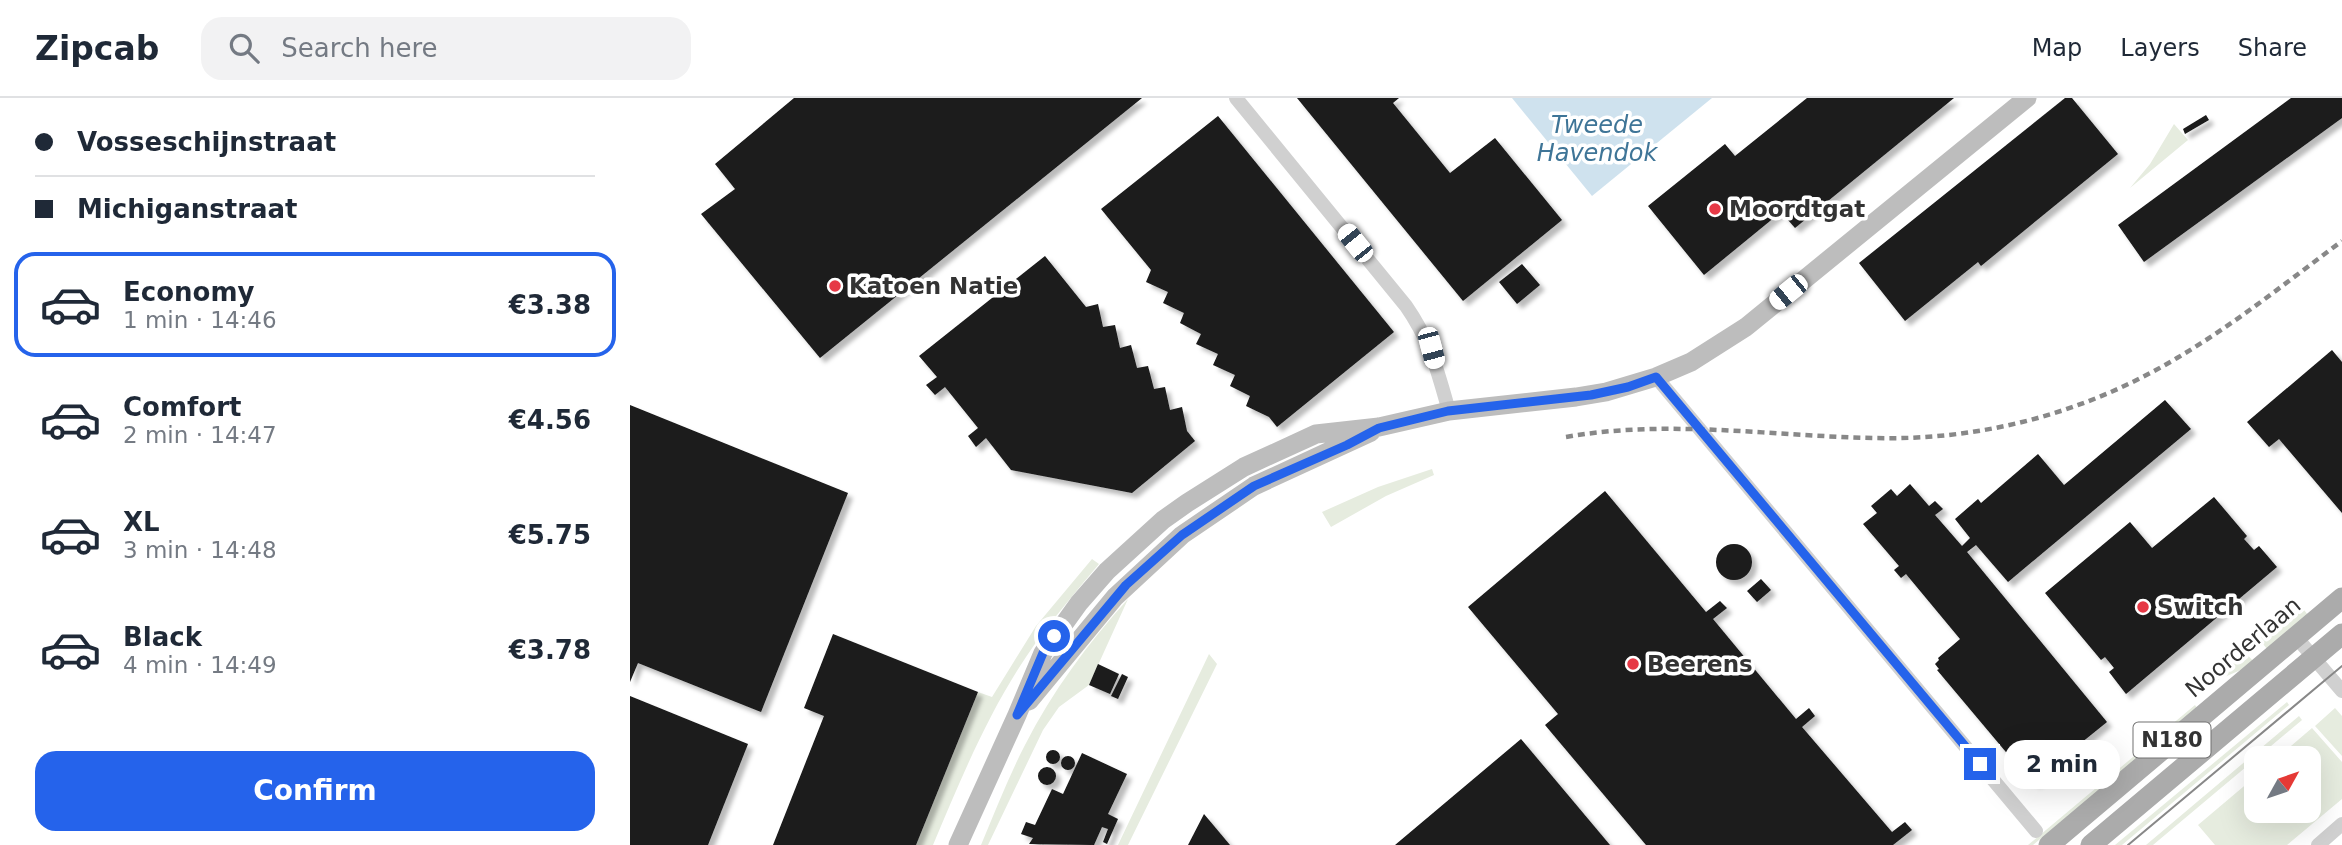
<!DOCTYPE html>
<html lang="en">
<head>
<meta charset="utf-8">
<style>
  body { margin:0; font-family:"DejaVu Sans",sans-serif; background:#f2f2f3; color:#1f2937; height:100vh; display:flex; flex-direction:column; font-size:26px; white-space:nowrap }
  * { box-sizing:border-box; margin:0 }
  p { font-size:23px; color:#747a83 }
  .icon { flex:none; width:38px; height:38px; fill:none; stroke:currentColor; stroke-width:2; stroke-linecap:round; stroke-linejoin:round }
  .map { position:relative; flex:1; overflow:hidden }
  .sheet { display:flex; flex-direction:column; background:#fff; width:630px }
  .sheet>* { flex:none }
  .banner { display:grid; align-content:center; height:154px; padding:0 35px; background:#fff }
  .needle { width:46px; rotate:50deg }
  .buttons { position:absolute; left:1614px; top:648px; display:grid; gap:14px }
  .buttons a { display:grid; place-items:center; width:77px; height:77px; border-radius:14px; background:#fff; box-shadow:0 7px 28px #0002; font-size:35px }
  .end { position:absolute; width:32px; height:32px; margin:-16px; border:9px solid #2563eb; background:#fff; box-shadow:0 0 0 4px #fff }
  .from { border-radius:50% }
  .bubble { position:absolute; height:49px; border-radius:21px; background:#fff; box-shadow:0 7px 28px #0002; font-size:23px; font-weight:700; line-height:49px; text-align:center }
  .car { position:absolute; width:21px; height:42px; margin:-21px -10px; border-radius:9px; box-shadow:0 0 5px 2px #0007; background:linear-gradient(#fff 24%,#345 0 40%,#fff 0 76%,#345 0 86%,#fff 0) }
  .banner b { display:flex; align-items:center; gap:24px; height:66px; font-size:26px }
  .banner b+b { border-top:2px solid #e0e1e3 }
  .banner i { width:18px; height:18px; background:#1f2937 }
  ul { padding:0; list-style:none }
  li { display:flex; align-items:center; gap:21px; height:105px; margin:0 14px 10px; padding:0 21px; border:4px solid transparent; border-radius:21px }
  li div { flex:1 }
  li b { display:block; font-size:26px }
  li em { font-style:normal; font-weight:700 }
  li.selected { border-color:#2563eb }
  li>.icon { width:63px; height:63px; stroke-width:1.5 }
  .action { display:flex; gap:14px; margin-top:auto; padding:14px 35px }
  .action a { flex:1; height:80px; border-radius:21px; background:#2563eb; color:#fff; font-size:28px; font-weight:700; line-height:80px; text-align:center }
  header { display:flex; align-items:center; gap:42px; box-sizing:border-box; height:98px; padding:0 35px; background:#fff; border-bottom:2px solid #e0e1e3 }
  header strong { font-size:33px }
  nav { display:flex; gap:38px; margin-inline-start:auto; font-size:24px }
  .search { width:490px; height:63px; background:#f2f2f3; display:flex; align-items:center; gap:18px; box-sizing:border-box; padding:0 24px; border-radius:21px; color:#747a83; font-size:26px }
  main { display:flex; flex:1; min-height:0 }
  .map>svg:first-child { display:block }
  .green { fill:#e6ecdf }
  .water { fill:#cfe2ee }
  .building { fill:#1a1a1a; filter:url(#shadow) }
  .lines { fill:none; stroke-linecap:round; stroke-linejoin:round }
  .street { stroke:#d0d0d0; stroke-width:14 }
  .secondary { stroke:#bdbdbd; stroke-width:19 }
  .primary { stroke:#ababab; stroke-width:21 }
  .tram { stroke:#888; stroke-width:2 }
  .rail { stroke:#888; stroke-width:4.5; stroke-dasharray:7 5; stroke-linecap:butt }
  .route { stroke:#2563eb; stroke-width:9 }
  .poi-dot { fill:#e63946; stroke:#fff; stroke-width:2.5 }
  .labels { text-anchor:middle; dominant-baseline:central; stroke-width:7; stroke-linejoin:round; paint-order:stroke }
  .shield { fill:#fff; stroke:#707070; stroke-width:2 }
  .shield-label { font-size:21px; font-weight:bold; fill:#333 }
  .poi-label { font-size:23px; font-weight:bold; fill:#333; stroke:#fff; text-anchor:start }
  .street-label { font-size:23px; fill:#333; stroke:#fff }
  .water-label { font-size:24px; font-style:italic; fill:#3f7597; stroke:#fff }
</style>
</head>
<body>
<header>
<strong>Zipcab</strong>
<div class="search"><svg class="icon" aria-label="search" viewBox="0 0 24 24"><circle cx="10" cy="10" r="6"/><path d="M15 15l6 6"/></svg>Search here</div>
<nav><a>Map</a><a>Layers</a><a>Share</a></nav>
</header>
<main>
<section class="sheet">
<div class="banner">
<b><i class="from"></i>Vosseschijnstraat</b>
<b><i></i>Michiganstraat</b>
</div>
<ul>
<li class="selected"><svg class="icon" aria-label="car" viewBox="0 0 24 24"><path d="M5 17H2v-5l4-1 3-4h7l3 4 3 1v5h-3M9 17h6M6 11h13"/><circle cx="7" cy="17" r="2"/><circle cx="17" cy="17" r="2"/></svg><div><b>Economy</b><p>1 min · 14:46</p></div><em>€3.38</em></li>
<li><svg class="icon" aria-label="car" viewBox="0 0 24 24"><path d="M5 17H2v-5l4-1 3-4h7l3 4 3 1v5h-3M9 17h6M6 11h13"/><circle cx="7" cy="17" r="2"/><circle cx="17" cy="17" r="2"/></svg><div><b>Comfort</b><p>2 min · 14:47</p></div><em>€4.56</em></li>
<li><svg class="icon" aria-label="car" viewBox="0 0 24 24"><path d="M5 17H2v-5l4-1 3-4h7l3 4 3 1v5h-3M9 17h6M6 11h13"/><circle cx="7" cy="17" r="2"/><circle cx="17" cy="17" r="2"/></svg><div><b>XL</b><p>3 min · 14:48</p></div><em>€5.75</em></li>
<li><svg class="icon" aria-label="car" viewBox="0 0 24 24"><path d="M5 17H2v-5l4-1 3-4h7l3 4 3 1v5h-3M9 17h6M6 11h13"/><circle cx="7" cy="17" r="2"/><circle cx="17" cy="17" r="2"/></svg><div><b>Black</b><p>4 min · 14:49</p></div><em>€3.78</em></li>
</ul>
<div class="action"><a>Confirm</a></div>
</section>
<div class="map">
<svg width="1712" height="747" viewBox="0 0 1712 747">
  <defs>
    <filter id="shadow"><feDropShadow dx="5" dy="5" stdDeviation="2" flood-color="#0004"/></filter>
  </defs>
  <rect width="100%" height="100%" fill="#fff"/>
  <path class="green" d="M1544,26l14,16 -58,48 20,-24z
    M802,371l2,6 -48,21 -55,31 -9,-15 56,-25z
    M462,461l7,5c-25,30 -51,60 -73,93 -39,58 -66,124 -93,188h-17l62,-153 14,5 44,-71z
    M498,501l-39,86 -30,22 -16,23 -55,115h-7c14,-33 27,-67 44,-100 27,-53 63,-102 103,-146z
    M1670,507l8,10 -41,34 -8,-10z
    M1614,553l9,10 -10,8 -37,16 -1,-2z
    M579,556l8,10 -89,181h-10z
    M1657,604l2,3 -167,140h-7z
    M1565,607l2,3 -164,137h-5z
    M1705,610l7,8v40l-27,-30z
    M1669,618l3,4 -149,125h-7z
    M1682,630l30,34v37l-55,46h-72l-17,-20 58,-49v34h52v-52h-31z"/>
  <path class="water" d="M882,0h200l-120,98z"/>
  <path class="building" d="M164,0h348l-322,260 -119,-144 34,-25 -20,-25z
    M667,0h102l-6,5 57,70 45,-35 67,82 -99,81z
    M1177,0h147l-159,130 -14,-16 -77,63 -56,-69 77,-62 10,12z
    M1435,0h7l46,56 -137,112 -3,-4 -73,59 -46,-58z
    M1661,0h51v20l-198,144 -26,-37z
    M1576,17l3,5 -24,14 -2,-5z
    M588,18l176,216 -117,95 -8,-10 -23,-11 4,-10 -20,-10 5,-11 -22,-10 5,-11 -22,-10 5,-10 -21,-11 4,-10 -21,-10 5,-11 -22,-10 5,-12 -50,-61z
    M415,158l41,51 12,-3 5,23 12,-2 5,23 11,-3 6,23 11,-2 6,23 11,-2 5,23 12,-3 5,24 8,10 -63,52 -121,-23 -25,-32 -10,9 -8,-11 10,-8 -33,-41 -10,8 -9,-10 11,-8 -18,-21z
    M892,166l18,21 -23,19 -18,-22z
    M1702,252l10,12v151l-63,-74 -10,8 -22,-25z
    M1535,302l26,29 -183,153 -32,-37 -9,7 140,170 -31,25 3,3 -9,7 -2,-2 -33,28 -17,-20 -2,1 -79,-94 2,-1 -4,-5 4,-4 -1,-2 22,-19 -54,-65 -5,4 -7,-8 5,-4 -36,-42 14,-11 -6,-7 20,-17 6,7 13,-12 19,22 6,-5 8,8 -8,6 27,31 8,-8 -15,-19 23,-20 3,4 57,-49 26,31z
    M0,307l218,88 -87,219 -123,-49 -8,19z
    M975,393l101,121 14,-11 7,7 -14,11 83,100 13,-11 6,8 -13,11 90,105 13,-10 7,8 -19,15h-247l-101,-120 13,-11 -90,-107z
    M1584,399l33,39 -3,3 10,11 5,-4 18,21 -151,127 -17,-22 5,-4 -9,-11 -4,3 -56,-67 85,-71 22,26z
    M1086 464a18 18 0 1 1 36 0a18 18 0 1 1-36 0Z
    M1131,481l10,11 -14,12 -10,-11z
    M203,536l145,58 -62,153h-143l51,-129 -20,-8z
    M468,566l21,10 -9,20 -21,-9z
    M492,576l6,3 -10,22 -7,-3z
    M0,598l118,48 -40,101h-78z
    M891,641l89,106h-215z
    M416 659a7 7 0 1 1 14 0a7 7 0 1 1-14 0Z
    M452,655l45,21 -19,40 10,5 -11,25 -4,-2 5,-13 -6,-2 -8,18 -65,-1 4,-6 -12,-4 5,-12 9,3 17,-36 11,5z
    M431 665a7 7 0 1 1 14 0a7 7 0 1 1-14 0Z
    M408 678a9 9 0 1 1 18 0a9 9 0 1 1-18 0Z
    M574,716l26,31h-42z"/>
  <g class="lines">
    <path class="street" d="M606,0l170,208c25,36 31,64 43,105
      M1026,279l380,454
      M1666,539l46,54
      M1688,747l24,-21"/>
    <path class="secondary" d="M399,603l86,-104 67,-62 72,-49 117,-54
      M328,747l59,-130 26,-62 36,-50 28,-32 56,-51 24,-17 57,-36 72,-33 63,-7 70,-16 127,-14 30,-5 50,-15 35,-15 55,-35 281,-229"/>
    <path class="primary" d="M1419,747l293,-247
      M1461,747l251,-211"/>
    <path class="tram" d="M1498,747l214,-179"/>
    <path class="rail" d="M936,339c101,-18 205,-1 307,1 108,3 212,-25 304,-80 58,-34 111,-77 165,-117"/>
  </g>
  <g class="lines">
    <path class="route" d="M424,538l-11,17 -26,62 109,-130 56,-50 72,-49 93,-41 32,-17 69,-17 143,-16 37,-8 28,-10 324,387"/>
  </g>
  <g class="poi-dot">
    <circle cx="1085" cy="111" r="7"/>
    <circle cx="205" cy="188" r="7"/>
    <circle cx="1513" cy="509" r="7"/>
    <circle cx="1003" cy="566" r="7"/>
  </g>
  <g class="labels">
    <rect class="shield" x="1503.5" y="624.5" width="77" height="35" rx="5"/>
    <g class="shield-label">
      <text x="1542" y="642">N180</text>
    </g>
    <g class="poi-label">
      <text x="1099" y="111">Moordtgat</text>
      <text x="219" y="188">Katoen Natie</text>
      <text x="1527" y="509">Switch</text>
      <text x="1017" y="566">Beerens</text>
    </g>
    <g class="street-label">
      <text transform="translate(1613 549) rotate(-40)">Noorderlaan</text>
    </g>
    <g class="water-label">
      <text x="967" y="27">Tweede<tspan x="967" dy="28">Havendok</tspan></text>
    </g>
  </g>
</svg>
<div class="buttons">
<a><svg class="needle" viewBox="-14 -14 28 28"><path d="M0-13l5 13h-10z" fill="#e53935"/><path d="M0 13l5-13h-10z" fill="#747a83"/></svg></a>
</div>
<i class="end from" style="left:424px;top:538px"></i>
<i class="end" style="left:1350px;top:666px"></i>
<div class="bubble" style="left:1374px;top:642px;width:116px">2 min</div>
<i class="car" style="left:725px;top:145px;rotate:321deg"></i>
<i class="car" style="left:1158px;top:194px;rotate:231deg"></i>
<i class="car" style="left:801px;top:250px;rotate:165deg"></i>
</div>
</main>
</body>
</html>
